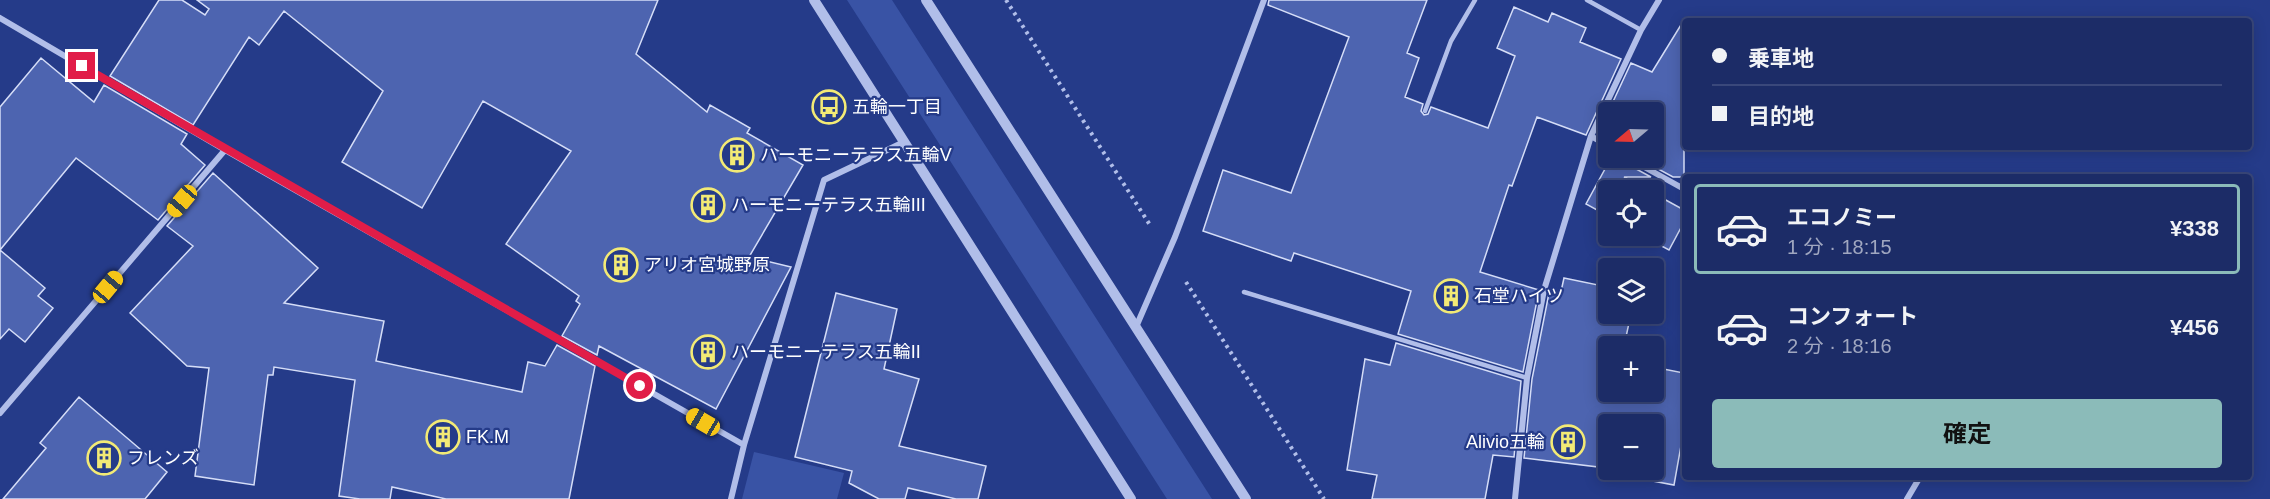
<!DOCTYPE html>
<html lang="ja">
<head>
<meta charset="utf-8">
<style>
  body { margin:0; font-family:Helvetica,"Noto Sans JP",sans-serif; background:#293870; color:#f1f3f6; height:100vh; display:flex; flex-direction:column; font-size:22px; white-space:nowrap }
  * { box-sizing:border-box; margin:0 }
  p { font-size:20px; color:#a0a7c0 }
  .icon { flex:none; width:33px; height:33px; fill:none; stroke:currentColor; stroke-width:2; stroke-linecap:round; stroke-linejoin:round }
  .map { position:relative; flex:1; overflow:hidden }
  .drawer { position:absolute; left:1682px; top:174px; width:570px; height:306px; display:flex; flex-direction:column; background:#1c2c67; border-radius:6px; box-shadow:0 3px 15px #0003,0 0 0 2px #3a487b }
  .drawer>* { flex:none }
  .banner { position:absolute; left:1682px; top:18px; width:570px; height:132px; border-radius:6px; box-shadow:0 3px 15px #0003,0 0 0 2px #3a487b; display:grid; align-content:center; height:132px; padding:0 30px; background:#1c2c67 }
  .needle { width:39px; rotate:251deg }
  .tools { position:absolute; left:1598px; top:102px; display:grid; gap:12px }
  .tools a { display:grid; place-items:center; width:66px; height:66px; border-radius:6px; background:#1c2c67; box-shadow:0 3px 15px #0003,0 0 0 2px #3a487b; font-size:30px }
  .end { position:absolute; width:27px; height:27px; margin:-14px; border:8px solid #e11d48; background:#fff; box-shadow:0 0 0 3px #fff }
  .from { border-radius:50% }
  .car { position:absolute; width:18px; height:36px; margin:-18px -9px; border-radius:8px; box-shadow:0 0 4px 2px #0007; background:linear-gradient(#f5c518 24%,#345 0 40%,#f5c518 0 76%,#345 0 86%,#f5c518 0) }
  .banner b { display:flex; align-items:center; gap:21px; height:57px; font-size:22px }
  .banner b+b { border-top:2px solid #3a487b }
  .banner i { width:15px; height:15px; background:#f1f3f6 }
  ul { padding:10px 0 0; list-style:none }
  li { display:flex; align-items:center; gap:18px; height:90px; margin:0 12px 9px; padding:0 18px; border:3px solid transparent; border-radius:6px }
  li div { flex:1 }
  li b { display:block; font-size:22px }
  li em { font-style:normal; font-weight:700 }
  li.active { border-color:#8bbbb9 }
  li>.icon { width:54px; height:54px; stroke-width:1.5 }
  .primary-button { display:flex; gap:12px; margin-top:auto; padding:12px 30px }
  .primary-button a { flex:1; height:69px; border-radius:6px; background:#8bbbb9; color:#111; font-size:24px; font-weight:700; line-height:69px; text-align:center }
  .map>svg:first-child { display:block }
  .green { fill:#3953a5 }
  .building { fill:#4d64b0; stroke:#d5ddf7; stroke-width:1.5; fill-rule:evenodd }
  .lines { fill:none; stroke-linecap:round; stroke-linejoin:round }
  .path { stroke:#b1bee9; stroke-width:4; stroke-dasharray:3 4.5; stroke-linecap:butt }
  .service { stroke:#b1bee9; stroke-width:4.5 }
  .minor { stroke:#b1bee9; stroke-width:6 }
  .tertiary { stroke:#b1bee9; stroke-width:10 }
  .route { stroke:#e11d48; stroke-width:8 }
  .labels { text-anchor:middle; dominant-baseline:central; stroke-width:4.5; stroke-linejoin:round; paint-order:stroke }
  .poi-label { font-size:18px; fill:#fff; stroke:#253b89; text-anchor:start }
</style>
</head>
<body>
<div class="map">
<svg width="2270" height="499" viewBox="0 0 2270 499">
  <rect width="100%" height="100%" fill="#253b89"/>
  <path class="green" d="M847,0h45l320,499h-45z
    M754,452l90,21 -7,26h-95z"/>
  <path class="building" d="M159,0h23l23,15 4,-6 -12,-9h461l-22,54 71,58 3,-7 40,23 -3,5 56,32 -54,92 42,10 -75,142 -117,-63 -2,9 -35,-19 18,-32 -4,-3 3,-5 -73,-52 65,-93 -88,-50 -61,107 -80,-46 41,-71 -99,-80 -25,34 -10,-8 -56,88 -83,-49z
    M1269,0h158l-20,53 12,5 -14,39 18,7 -2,7 3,4 4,-1 3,-7 57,21 27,-72 -18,-8 17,-41 34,15 4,-9 34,15 -6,14 41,17 -35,76 -49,-18 -25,69 -3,-1 -29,87 59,18 -16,82 -125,-38 13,-43 -117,-38 -3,8 -88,-30 20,-61 68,23 58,-156 -81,-32z
    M1684,20v157h-11l-35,-19h15v-46h-45v28l-10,-6 33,-71 21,9z
    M41,58l53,44 10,-17 83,49 -6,10 24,21 -47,55 -82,-62 -76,92 45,38 -7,8 15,12 -28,34 -16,-13 -9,10v-232z
    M1611,158h12l2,5 26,14h-27l24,13h-40v26l-22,-12z
    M213,173l105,95 -34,35 100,18 -8,40 146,31 6,-30 17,4 12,-21 38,21 -26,133h-123l-54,-12 -2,12h-30l-21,-3 16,-116 -81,-13 -1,8h-5l-14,110 -59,-9 14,-108 -22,-2 -57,-53 63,-67 -26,-20z
    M1653,193l31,17v12l-15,28 -26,-14h10z
    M1564,278l44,9v27h23l-7,32h-16v46h45v-25l31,6v56l-10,56 -69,-13 1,-4 -82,-10 8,-79 17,-86 11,3zM1608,424h45v46h-45z
    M836,293l61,16 -13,60 35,10 -20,67 87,20 -8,33h-22l-48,-11 -3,11h-26l-30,-16 3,-12 -57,-14z
    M1396,343l125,38 -7,76 -21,-2 -8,44h-113l5,-24 -30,-5 18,-111 25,6z
    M79,397l88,75 -22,27h-142l43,-51 -6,-5z"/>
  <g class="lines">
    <path class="path" d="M1006,0l144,225
      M1186,282l138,217"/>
    <path class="service" d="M1587,0l54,30
      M1425,111l26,-70 24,-41
      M1244,292l283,86"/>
    <path class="minor" d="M0,18l225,132 519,295
      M1591,136l17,10
      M1628,158l56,31
      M1136,327l39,-90 89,-237
      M0,413l225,-263
      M731,499l13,-54 80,-265 80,-38
      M1515,499l12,-121 17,-88 47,-154 50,-106 18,-30
      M1907,499l13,-22"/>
    <path class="tertiary" d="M814,0l317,499
      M926,0l320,499"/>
  </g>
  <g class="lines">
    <path class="route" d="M82,66l558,320"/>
  </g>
  <defs>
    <symbol id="bus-ring" viewBox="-11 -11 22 22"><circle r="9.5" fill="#253b89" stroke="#f3ea75" stroke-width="1.5"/><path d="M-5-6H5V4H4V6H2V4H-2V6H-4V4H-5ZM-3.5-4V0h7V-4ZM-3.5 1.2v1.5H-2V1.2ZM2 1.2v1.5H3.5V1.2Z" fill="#f3ea75"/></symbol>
    <symbol id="building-ring" viewBox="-11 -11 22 22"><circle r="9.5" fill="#253b89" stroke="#f3ea75" stroke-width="1.5"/><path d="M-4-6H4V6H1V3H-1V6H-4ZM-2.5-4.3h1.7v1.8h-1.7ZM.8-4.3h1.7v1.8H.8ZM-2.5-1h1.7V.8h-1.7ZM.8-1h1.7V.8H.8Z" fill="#f3ea75"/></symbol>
  </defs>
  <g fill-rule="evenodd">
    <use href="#bus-ring" x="810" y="88" width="38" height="38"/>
    <use href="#building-ring" x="718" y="136" width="38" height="38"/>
    <use href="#building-ring" x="689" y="186" width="38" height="38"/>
    <use href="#building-ring" x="602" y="246" width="38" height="38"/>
    <use href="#building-ring" x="1432" y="277" width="38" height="38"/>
    <use href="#building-ring" x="689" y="333" width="38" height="38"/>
    <use href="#building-ring" x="424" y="418" width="38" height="38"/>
    <use href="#building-ring" x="1549" y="423" width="38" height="38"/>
    <use href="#building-ring" x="85" y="439" width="38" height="38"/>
  </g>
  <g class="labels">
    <g class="poi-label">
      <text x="852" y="107">五輪一丁目</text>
      <text x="760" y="155">ハーモニーテラス五輪V</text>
      <text x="731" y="205">ハーモニーテラス五輪III</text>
      <text x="644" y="265">アリオ宮城野原</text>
      <text x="1474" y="296">石堂ハイツ</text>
      <text x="731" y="352">ハーモニーテラス五輪II</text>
      <text x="466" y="437">FK.M</text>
      <text x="1545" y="442" text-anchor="end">Alivio五輪</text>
      <text x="127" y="458">フレンズ</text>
    </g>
  </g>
</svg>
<div class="tools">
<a><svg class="needle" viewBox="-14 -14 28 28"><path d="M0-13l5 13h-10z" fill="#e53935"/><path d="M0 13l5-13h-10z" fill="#a0a7c0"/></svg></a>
<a><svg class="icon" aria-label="locate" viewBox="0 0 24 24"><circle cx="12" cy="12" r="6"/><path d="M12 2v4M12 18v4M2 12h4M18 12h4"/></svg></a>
<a><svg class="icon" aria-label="layers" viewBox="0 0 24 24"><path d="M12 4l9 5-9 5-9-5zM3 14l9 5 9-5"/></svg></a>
<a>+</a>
<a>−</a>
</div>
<i class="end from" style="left:640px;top:386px"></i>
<i class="end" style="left:82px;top:66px"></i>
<i class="car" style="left:182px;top:201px;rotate:220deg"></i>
<i class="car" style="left:108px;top:287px;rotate:40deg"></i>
<i class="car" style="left:703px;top:422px;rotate:300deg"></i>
<div class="banner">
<b><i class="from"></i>乗車地</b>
<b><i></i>目的地</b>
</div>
<section class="drawer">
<ul>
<li class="active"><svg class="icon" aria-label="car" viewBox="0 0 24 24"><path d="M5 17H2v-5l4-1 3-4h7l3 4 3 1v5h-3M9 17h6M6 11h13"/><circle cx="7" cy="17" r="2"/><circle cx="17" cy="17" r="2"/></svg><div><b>エコノミー</b><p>1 分 · 18:15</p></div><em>¥338</em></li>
<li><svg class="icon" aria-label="car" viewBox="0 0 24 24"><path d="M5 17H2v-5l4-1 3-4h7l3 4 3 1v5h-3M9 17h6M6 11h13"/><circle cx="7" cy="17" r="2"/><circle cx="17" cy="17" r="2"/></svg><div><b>コンフォート</b><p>2 分 · 18:16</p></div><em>¥456</em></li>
</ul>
<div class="primary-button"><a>確定</a></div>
</section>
</div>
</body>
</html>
